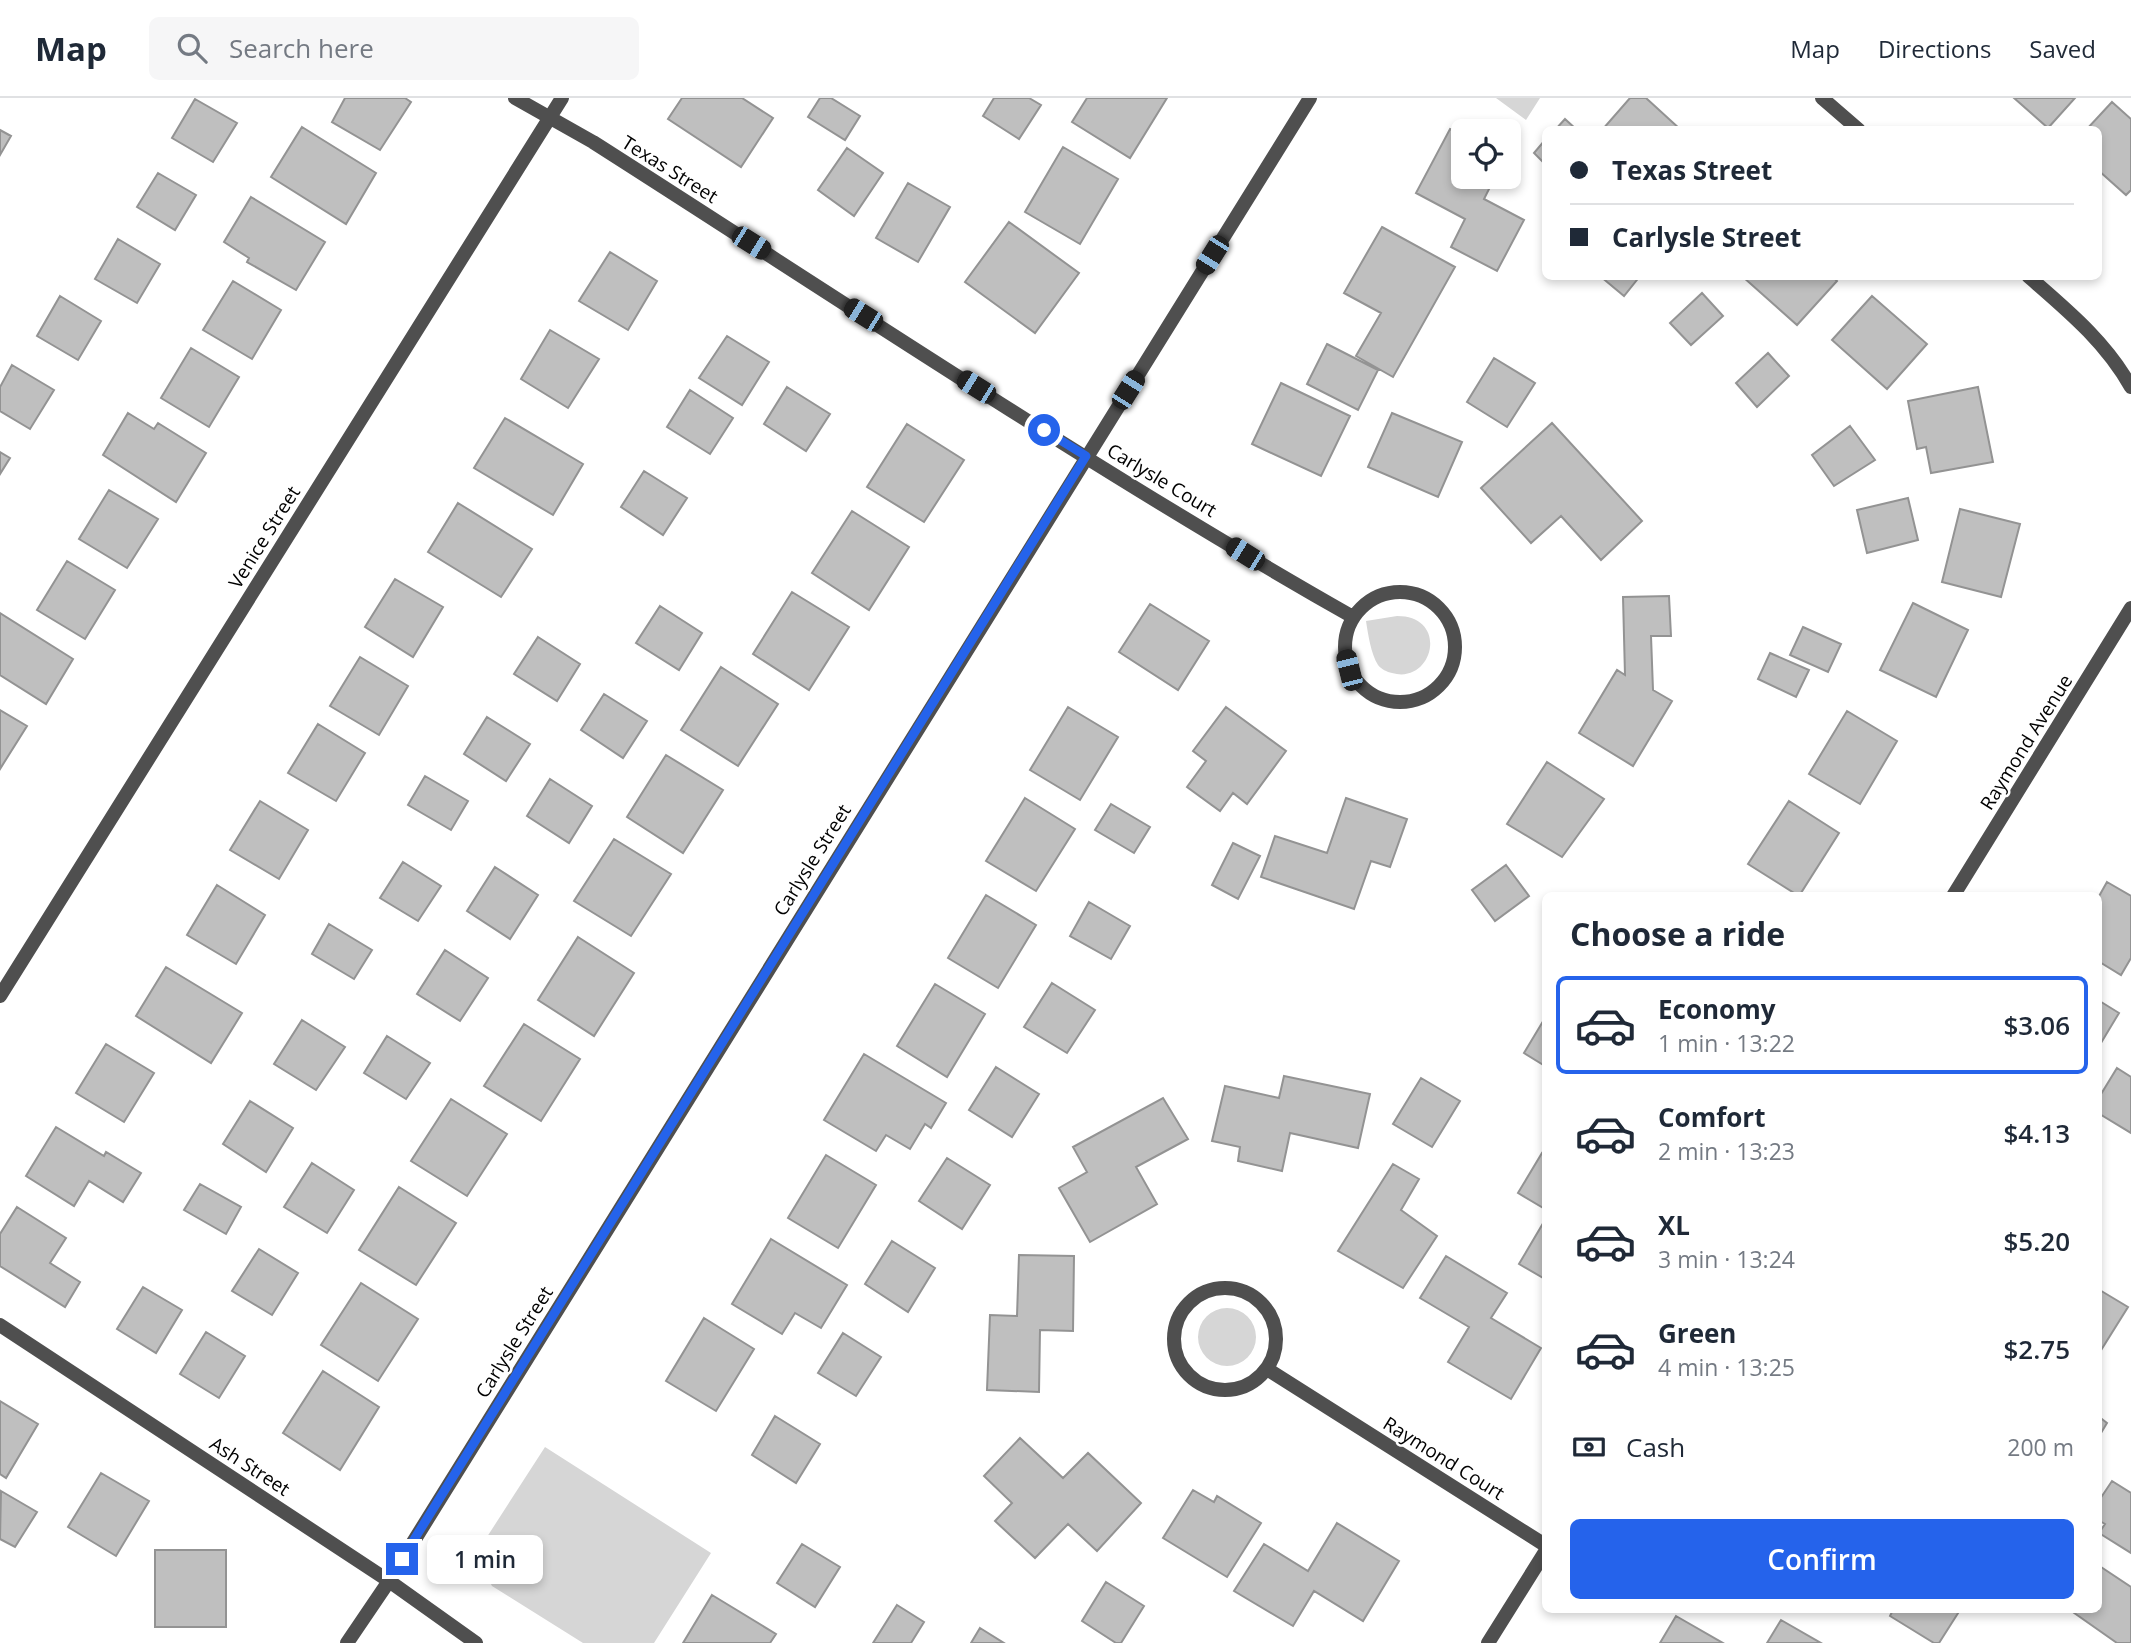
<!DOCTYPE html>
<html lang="en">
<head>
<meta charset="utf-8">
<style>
  body { margin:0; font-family:"Open Sans",sans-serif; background:#f6f6f7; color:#1f2937; height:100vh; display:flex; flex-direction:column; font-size:26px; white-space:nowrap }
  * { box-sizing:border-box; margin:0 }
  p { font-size:23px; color:#747a83 }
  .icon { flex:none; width:38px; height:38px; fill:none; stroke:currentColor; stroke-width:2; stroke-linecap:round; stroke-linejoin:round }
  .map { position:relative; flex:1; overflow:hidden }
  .details { position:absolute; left:1542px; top:794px; width:560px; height:721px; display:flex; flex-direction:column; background:#fff; border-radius:10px; box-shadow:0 4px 10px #0003 }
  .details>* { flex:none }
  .banner { position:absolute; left:1542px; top:28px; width:560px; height:154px; border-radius:10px; box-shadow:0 4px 10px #0003; display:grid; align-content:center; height:154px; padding:0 28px; background:#fff }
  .tools { position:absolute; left:1451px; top:21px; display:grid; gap:14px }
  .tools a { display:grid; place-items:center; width:70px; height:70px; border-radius:10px; background:#fff; box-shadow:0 4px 10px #0003; font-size:35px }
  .end { position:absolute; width:32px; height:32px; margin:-16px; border:9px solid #2563eb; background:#fff; box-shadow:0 0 0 4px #fff }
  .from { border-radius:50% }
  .bubble { position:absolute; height:49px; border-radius:10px; background:#fff; box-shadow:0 4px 10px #0003; font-size:23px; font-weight:600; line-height:49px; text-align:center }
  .car { position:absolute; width:21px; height:42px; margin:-21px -10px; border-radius:9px; box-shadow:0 0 5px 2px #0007; background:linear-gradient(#222 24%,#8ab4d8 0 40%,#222 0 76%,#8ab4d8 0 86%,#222 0) }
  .banner b { display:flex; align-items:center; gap:24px; height:66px; font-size:26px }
  .banner b+b { border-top:2px solid #e0e1e3 }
  .banner i { width:18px; height:18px; background:#1f2937 }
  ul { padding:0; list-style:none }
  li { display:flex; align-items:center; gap:21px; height:98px; margin:0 14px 10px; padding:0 14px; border:4px solid transparent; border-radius:10px }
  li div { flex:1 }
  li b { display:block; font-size:26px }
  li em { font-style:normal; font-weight:600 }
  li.selected { border-color:#2563eb }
  li>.icon { width:63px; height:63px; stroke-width:1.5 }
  h2 { padding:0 28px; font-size:32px; line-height:84px }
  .pay { display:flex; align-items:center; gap:18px; height:77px; padding:0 28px; font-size:26px }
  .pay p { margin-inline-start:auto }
  .primary-button { display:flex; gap:14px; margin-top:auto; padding:14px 28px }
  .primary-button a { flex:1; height:80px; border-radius:10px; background:#2563eb; color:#fff; font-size:28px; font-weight:600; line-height:80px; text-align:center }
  header { display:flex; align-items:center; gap:42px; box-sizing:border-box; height:98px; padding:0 35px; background:#fff; border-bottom:2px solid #e0e1e3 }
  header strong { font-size:33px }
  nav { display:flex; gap:38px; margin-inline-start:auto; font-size:24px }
  .search { width:490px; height:63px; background:#f6f6f7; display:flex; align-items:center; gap:18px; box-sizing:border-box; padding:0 24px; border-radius:10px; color:#747a83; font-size:26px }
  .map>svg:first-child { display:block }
  .green { fill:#d6d6d6 }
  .building { fill:#bfbfbf; stroke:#939393; stroke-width:2 }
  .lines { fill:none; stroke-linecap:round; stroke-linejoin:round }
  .minor { stroke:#4f4f4f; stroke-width:14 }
  .route { stroke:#2563eb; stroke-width:9 }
  .labels { text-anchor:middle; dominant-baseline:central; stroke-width:5; stroke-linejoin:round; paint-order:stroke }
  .street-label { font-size:19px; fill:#000; stroke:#fff }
</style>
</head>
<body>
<header>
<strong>Map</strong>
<div class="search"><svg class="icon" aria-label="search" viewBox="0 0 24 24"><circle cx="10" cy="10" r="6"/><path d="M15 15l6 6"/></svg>Search here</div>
<nav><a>Map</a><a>Directions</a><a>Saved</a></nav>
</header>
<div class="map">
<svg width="2131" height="1545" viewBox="0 0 2131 1545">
  <rect width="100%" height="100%" fill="#fff"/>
  <path class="green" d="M1496,0h44l-14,22z
    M1397,518c53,0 36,69 -5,57 -5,-1 -11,-4 -14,-8 -7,-11 -10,-31 -12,-44z
    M1198 1239a29 29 0 1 1 58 0a29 29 0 1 1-58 0Z
    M545,1349l166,106 -57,90h-71l-91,-57 -10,-19 3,-27z"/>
  <path class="building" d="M345,0h60l6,4 -31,48 -48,-28z
    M682,0h60l31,20 -32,49 -73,-48z
    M820,0h11l29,18 -15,24 -37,-23z
    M994,0h35l12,7 -22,34 -36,-23z
    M1087,0h80l-37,60 -58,-36z
    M1630,0h16l35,32h-79z
    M2014,0h61l-27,30z
    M195,1l42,24 -24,39 -41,-24z
    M2112,4l19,17v71l-5,5 -28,-25v-40h-12z
    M1565,21l12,11h-22z
    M302,29l74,46 -30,51 -75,-47z
    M1450,31l13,7v41h32l-11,22 40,21 -27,51 -46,-24 14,-28 -49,-26z
    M0,32l11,6 -11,19z
    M1545,42v24l-11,-11z
    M1063,49l55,32 -38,65 -55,-32z
    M847,50l36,25 -29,43 -36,-26z
    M158,75l38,22 -21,35 -38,-23z
    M908,85l42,24 -32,55 -42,-24z
    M251,99l74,45 -29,48 -49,-28 2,-4 -25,-16z
    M1009,124l70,51 -44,60 -70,-51z
    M1382,129l73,40 -62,110 -37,-21 25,-43 -37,-20z
    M118,141l42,25 -23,39 -42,-24z
    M610,154l47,29 -29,49 -49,-29z
    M1600,178h40l-16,20z
    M1832,178l5,5 -40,44 -54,-48z
    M233,183l48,29 -29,49 -49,-29z
    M1702,195l21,23 -32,29 -21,-22z
    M60,198l41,25 -23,39 -41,-24z
    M1872,198l55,48 -40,45 -55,-49z
    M550,232l49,29 -31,49 -47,-29z
    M727,238l42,26 -27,43 -43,-27z
    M1327,246l51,26 -20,40 -51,-26z
    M191,250l48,29 -30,50 -48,-29z
    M1768,255l21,23 -32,31 -21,-24z
    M1494,260l41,25 -28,44 -40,-25z
    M12,267l42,25 -24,39 -30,-18v-24z
    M1281,285l69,33 -29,60 -69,-32z
    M787,289l43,27 -24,37 -42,-27z
    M1978,289l15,75 -62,11 -5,-26 -9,2 -9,-48z
    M690,292l43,28 -23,36 -43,-27z
    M128,315l26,16 4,-6 48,30 -30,49 -73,-47z
    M1392,315l70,29 -24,55 -70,-30z
    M505,320l78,46 -30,51 -79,-47z
    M1552,325l90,98 -41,39 -40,-44 -30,27 -50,-55z
    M907,326l57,36 -40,62 -57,-35z
    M1850,328l25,34 -41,26 -22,-31z
    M0,354l10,6 -10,16z
    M644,373l43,27 -24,37 -42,-28z
    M109,392l49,29 -31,49 -48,-29z
    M1908,400l10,42 -51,13 -10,-43z
    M458,405l74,46 -31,48 -73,-45z
    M1960,411l60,15 -19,73 -59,-15z
    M852,413l57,36 -40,63 -57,-37z
    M67,463l48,29 -30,49 -48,-29z
    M395,481l48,28 -30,50 -48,-30z
    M792,494l57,35 -40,63 -56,-36z
    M1669,498l2,40h-20l2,54 19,11 -39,65 -54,-33 38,-63 8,5 -2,-78z
    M1913,505l55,27 -32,67 -56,-27z
    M1150,506l59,37 -31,49 -59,-38z
    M660,508l42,27 -23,37 -43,-27z
    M0,515l73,46 -27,45 -46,-29z
    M1803,529l38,17 -13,28 -38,-17z
    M538,539l42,27 -23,37 -43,-27z
    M1770,555l39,17 -13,27 -38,-18z
    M360,559l48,29 -29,49 -49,-29z
    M721,569l57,37 -40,62 -57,-36z
    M604,596l43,27 -24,37 -42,-28z
    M1068,609l50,30 -38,63 -50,-30z
    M1226,609l60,44 -39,53 -14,-11 -13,18 -33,-24 19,-26 -13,-10z
    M0,612l27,16 -27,43z
    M1847,613l50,30 -37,63 -51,-30z
    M487,619l43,27 -24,37 -42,-27z
    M318,626l47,29 -29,48 -48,-28z
    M666,657l57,35 -40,63 -56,-36z
    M1547,664l57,37 -42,58 -55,-33z
    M425,678l43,25 -17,29 -43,-25z
    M550,681l42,27 -23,37 -42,-27z
    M1025,700l50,31 -39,62 -50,-30z
    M1346,700l61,21 -17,48 -19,-6 -17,48 -93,-32 14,-41 52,17z
    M260,703l48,29 -29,49 -49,-29z
    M1789,703l50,32 -40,63 -51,-32z
    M1111,706l39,23 -16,26 -39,-23z
    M614,741l57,35 -40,62 -57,-35z
    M1233,745l27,13 -22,43 -26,-14z
    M403,764l38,24 -23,35 -38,-23z
    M1506,767l23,31 -34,25 -23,-31z
    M495,769l43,28 -28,44 -43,-28z
    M2107,784l24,14v62l-10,17 -23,-14v-63z
    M217,787l48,30 -29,49 -49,-29z
    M986,797l50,30 -38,63 -50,-30z
    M1089,804l41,24 -19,33 -41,-23z
    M329,826l43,26 -18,29 -42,-25z
    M578,839l56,36 -40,63 -56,-36z
    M445,852l43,28 -28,43 -43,-27z
    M166,869l76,46 -31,50 -75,-47z
    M1052,885l43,27 -28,43 -43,-26z
    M935,886l50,30 -38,63 -50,-31z
    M2098,902l21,13 -21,35z
    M1545,920v48l-21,-13z
    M302,922l43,27 -29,43 -42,-26z
    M524,926l56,35 -39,62 -57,-35z
    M387,938l43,27 -24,36 -42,-26z
    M106,946l48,29 -30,49 -48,-29z
    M864,956l82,49 -15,25 -6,-4 -15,25 -24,-14 -10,16 -52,-31z
    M996,969l43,27 -27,43 -43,-27z
    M2117,970l14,9v56l-33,-20v-14z
    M1284,978l86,18 -12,54 -68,-15 -8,38 -44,-10 2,-14 -28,-6 13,-55 54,12z
    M1421,980l39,23 -28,46 -39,-23z
    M1163,1000l25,41 -52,28 21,37 -67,38 -31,-54 28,-16 -14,-25z
    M451,1001l56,35 -40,62 -56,-35z
    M250,1003l43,27 -27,44 -43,-28z
    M56,1029l48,29 2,-4 35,21 -18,29 -34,-21 -15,25 -48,-30z
    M1542,1055l3,2v54l-27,-16z
    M826,1057l50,30 -38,63 -50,-30z
    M947,1060l43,27 -28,44 -43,-28z
    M312,1065l42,27 -27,43 -43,-26z
    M1393,1066l26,15 -18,31 36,26 -34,52 -65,-37z
    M200,1086l41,23 -15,27 -42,-24z
    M399,1089l57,36 -40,62 -57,-35z
    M17,1109l49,31 -16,25 30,19 -15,25 -65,-41v-32z
    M1545,1122v59l-26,-15z
    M771,1141l76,46 -26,43 -26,-15 -13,21 -50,-30z
    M892,1143l43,27 -27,44 -43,-28z
    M259,1151l39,24 -26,42 -40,-24z
    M1019,1157l55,1 -1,75 -33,-1 -1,62 -52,-2 3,-75 27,1z
    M1446,1158l61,37 -16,25 50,30 -30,51 -63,-37 21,-35 -49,-29z
    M361,1185l57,36 -40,62 -57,-36z
    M143,1189l39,23 -26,43 -39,-24z
    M2098,1191l30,18 -30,48z
    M704,1220l50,31 -38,62 -50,-30z
    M206,1234l39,24 -26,42 -39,-24z
    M843,1235l38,24 -25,39 -38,-23z
    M323,1273l56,36 -39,63 -57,-37z
    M0,1303l38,23 -32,54 -6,-4z
    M775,1318l45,28 -24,39 -44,-28z
    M2098,1318l9,7 -9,15z
    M1020,1340l43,40 25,-25 53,50 -44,48 -29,-27 -33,34 -40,-37 17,-18 -28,-27z
    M101,1375l48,28 -33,55 -48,-29z
    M2112,1383l19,12v60l-32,-20 6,-9 -7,-4v-18z
    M1193,1392l21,12 3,-6 44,27 -34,54 -64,-39z
    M1,1393l36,21 -22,35 -15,-8z
    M1337,1425l62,38 -36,60 -49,-30 -21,35 -59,-35 30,-47 44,27z
    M802,1446l38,23 -25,40 -38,-24z
    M155,1452h71v77h-71z
    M2098,1467l33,22v56h-14l-47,-33h28z
    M1106,1484l38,24 -23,37h-5l-34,-22z
    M712,1497l64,39 -6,9h-87z
    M897,1507l27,17 -13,21h-38z
    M1893,1512h67l-21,33h-5l-44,-27z
    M1676,1518l47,27h-63z
    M1781,1522l40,23h-54z
    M980,1530l24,15h-33z"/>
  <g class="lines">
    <path class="minor" d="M515,0l78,44c251,160 501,328 760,475
      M1822,0l37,32
      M2028,178c39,34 77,65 103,111
      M1345 549a55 55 0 1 1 110 0a55 55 0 1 1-110 0Z
      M1953,798l178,-288
      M0,898l562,-898
      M1174 1241a51 51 0 1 1 102 0a51 51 0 1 1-102 0Z
      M0,1227l389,256 87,62
      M1267,1271l278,176
      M347,1545l42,-62 921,-1483
      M1488,1545l57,-91"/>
  </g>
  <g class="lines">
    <path class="route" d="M402,1461l684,-1103 -42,-26"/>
  </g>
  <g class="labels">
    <g class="street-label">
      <text transform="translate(670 71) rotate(32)">Texas Street</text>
      <text transform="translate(1162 382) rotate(31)">Carlysle Court</text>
      <text transform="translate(264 439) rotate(-58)">Venice Street</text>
      <text transform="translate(2026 644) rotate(-58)">Raymond Avenue</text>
      <text transform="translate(812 762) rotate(-58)">Carlysle Street</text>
      <text transform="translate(514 1244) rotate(-58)">Carlysle Street</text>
      <text transform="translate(1444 1360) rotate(32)">Raymond Court</text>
      <text transform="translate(250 1368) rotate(33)">Ash Street</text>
    </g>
  </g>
</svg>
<div class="tools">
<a><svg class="icon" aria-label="locate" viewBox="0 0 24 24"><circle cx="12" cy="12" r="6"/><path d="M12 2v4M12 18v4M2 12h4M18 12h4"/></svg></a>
</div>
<i class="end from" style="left:1044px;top:332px"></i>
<i class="end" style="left:402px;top:1461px"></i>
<div class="bubble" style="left:427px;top:1437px;width:116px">1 min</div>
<i class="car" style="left:751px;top:145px;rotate:122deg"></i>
<i class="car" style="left:1212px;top:157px;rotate:212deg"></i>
<i class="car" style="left:863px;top:217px;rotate:302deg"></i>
<i class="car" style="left:976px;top:289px;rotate:302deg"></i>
<i class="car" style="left:1128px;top:292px;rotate:32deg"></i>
<i class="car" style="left:1245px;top:456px;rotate:302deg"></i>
<i class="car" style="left:1349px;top:572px;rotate:346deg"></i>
<div class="banner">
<b><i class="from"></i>Texas Street</b>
<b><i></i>Carlysle Street</b>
</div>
<section class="details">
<h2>Choose a ride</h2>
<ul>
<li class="selected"><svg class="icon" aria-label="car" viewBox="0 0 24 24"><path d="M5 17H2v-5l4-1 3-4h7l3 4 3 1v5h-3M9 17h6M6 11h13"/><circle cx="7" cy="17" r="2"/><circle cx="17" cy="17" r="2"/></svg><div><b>Economy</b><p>1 min · 13:22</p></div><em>$3.06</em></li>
<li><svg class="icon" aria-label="car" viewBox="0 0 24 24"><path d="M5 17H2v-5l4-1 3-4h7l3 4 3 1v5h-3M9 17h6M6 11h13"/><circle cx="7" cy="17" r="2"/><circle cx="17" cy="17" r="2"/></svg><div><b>Comfort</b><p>2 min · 13:23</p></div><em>$4.13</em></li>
<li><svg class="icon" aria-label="car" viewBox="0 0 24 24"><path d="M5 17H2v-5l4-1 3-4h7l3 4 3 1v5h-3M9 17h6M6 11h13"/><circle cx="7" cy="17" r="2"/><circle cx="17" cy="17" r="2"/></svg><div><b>XL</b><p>3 min · 13:24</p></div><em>$5.20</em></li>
<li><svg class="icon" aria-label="car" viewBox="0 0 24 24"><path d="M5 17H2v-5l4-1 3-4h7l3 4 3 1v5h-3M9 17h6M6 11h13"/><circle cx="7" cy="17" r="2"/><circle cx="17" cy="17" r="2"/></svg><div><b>Green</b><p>4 min · 13:25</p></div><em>$2.75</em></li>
</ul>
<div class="pay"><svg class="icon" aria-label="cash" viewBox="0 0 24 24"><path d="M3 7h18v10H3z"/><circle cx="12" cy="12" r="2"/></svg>Cash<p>200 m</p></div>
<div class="primary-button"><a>Confirm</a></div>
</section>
</div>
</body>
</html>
